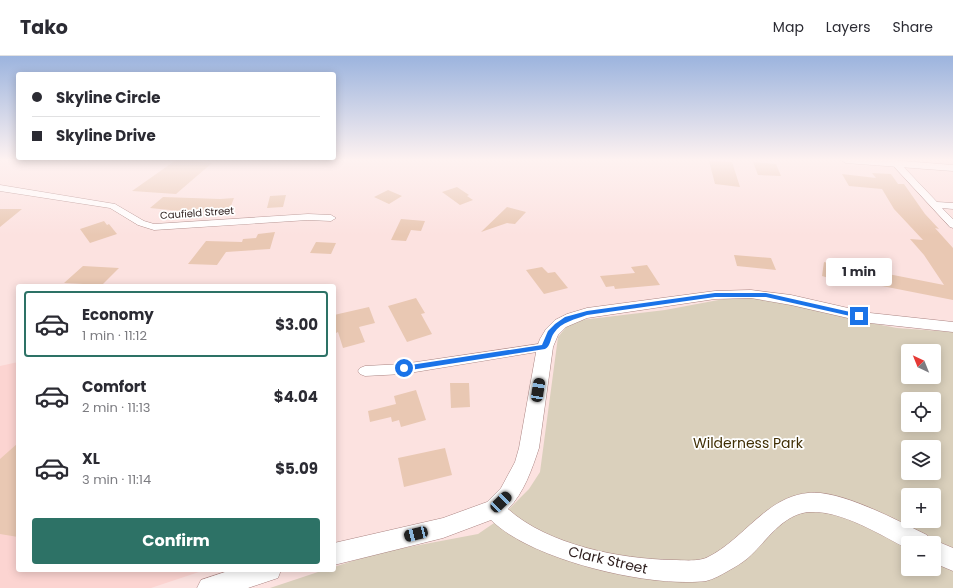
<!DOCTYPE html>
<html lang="en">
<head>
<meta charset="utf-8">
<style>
  body { margin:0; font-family:Poppins,sans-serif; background:#f2f2f3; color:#2b2b33; height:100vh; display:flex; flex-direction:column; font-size:15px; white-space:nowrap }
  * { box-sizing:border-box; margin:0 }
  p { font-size:13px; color:#7c7c81 }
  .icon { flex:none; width:22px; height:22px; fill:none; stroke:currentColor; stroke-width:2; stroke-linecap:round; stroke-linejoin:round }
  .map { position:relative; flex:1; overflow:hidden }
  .drawer { position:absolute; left:16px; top:228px; width:320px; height:288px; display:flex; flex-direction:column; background:#fff; border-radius:4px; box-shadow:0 2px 10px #0003 }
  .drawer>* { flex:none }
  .top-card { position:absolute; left:16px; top:16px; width:320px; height:88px; border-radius:4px; box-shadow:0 2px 10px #0003; display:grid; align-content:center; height:88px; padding:0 16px; background:#fff }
  .needle { width:26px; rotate:317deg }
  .fabs { position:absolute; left:901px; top:288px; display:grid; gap:8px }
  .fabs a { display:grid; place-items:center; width:40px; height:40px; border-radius:4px; background:#fff; box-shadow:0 2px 10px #0003; font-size:20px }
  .end { position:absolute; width:18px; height:18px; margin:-9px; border:5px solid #1a73e8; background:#fff; box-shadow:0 0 0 2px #fff }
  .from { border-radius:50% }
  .bubble { position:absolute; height:28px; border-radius:4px; background:#fff; box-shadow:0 2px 10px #0003; font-size:13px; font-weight:700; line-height:28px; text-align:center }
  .car { position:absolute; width:12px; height:24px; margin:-12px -6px; border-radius:5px; box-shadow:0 0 3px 1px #0007; background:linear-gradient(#222 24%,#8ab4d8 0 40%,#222 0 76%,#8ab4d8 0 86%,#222 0) }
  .top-card b { display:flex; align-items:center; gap:14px; height:38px; font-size:15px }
  .top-card b+b { border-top:1px solid #e1e1e2 }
  .top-card i { width:10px; height:10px; background:#2b2b33 }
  ul { padding:7px 0 0; list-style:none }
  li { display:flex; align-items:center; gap:12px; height:66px; margin:0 8px 6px; padding:0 8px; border:2px solid transparent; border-radius:4px }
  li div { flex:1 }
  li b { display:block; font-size:15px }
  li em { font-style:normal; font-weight:700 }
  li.selected { border-color:#2d7266 }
  li>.icon { width:36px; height:36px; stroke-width:1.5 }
  .action { display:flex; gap:8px; margin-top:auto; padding:8px 16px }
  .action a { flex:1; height:46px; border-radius:4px; background:#2d7266; color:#fff; font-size:16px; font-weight:700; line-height:46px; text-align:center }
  header { display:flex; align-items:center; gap:24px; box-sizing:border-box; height:56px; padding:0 20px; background:#fff; border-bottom:1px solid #e1e1e2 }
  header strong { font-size:19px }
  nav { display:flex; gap:22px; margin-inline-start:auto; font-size:14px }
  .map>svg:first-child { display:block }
  .built { fill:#fcd4d1 }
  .green { fill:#dad0bc; fill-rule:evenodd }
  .building { fill:#e9c8b3 }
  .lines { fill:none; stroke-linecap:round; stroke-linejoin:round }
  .minor-casing { stroke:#ab8583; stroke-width:1 }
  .tertiary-casing { stroke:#ab8583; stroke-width:1 }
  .minor { fill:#fff; fill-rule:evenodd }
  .tertiary { fill:#fff; fill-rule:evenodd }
  .route { fill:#1a73e8 }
  .labels { text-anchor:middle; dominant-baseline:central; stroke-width:3.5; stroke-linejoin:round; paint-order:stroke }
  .far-street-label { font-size:10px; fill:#2e1f1e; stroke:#fff }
  .near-park-label { font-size:14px; fill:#402f05; stroke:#fff }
  .near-street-label { font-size:14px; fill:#2e1f1e; stroke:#fff }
</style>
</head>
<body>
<header>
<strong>Tako</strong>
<nav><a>Map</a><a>Layers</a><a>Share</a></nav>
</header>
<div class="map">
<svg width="953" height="532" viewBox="0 0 953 532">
  <rect width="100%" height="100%" fill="#fce2e0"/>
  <path class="built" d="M18,306v208h187l-54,18h-151v-222z"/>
  <path class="green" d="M729,242h35l107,25 26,5 56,4v256h-683l54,-18h10v-3l43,-14 101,-19 19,-13 32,-32 11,-17 18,-135 9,-11 14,-6 84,-10zM908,295h26v26h-26zM908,343h26v26h-26zM908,391h26v26h-26zM908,439h26v26h-26zM908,487h26v26h-26z"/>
  <path class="building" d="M176,104l36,3 -36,31 -44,-3z
    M709,105l23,1 8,25 -25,-3z
    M753,106l23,2 5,12 -23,-1z
    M872,117l19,1 7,10h6l21,30 14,15 -4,-1 18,20v52l-71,-14 -4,-14 66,13 -20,-30 -14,-16 13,1 -29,-31 -12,-20 -33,-3 -7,-12 34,4z
    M457,131l12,8 -2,1 6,4 -13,5 -18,-13z
    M388,134l14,6 -13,8 -15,-7z
    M286,139l-3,12 -16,1 3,-12z
    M163,141l57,2 14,-1 -5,13 -51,2 2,-2 -30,-3z
    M507,151l19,5 -11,12 -8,-1 -26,9z
    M0,153h22l-22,18z
    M401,163l24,2 -4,10 -10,-1 -5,11 -15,-1z
    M104,165l3,4 2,-1 8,10 -27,9 -10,-14z
    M275,176l-5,17 -44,3 -9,13 -29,-1 18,-23 36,1 1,-3 13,-1 2,-4z
    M316,186l20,1 -5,11 -21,-1z
    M734,199l37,3 5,12 -39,-4z
    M824,206l16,4 -1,15 -17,-5z
    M647,209l13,20 -45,4 -1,-3 -8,1 -6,-11 35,-3 -4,-6z
    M83,210l36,2 -17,17 -38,-2z
    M542,211l6,6 7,-1 13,16 -24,6 -18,-24z
    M416,242l9,15 -4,1 11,20 -25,8 -19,-36z
    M369,251l6,16 -16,4 6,15 -22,6 -5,-16 -4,2v-19z
    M450,327h19l1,24 -19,1z
    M416,334l10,30 -25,7 -2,-7 -7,2 -1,-5 -21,5 -2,-11 28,-7 -2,-8z
    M18,387v94l-18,-3v-75z
    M445,392l7,27 -48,12 -6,-29z"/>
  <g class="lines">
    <defs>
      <path id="minor" d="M888,104h9l40,42 16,1v6l-11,-1 11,11v9l-3,-1z
        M0,129l115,19 29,17 10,3 154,-10 23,1 5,3 -5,3 -23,-1 -154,10 -16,-5 -28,-17 -110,-17z
        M545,287l4,1 2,3 -2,3 -146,24 -38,2 -5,-2 -2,-3 2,-3 5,-2 38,-2z"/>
      <path id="tertiary" d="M841,104h49l63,5v6l-107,-8z
        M751,234l40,5 79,18 83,9v10l-83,-9 -79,-18 -40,-7 -36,1 -128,19 -21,9 -8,8 -5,12 -14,101c-7,21 -15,45 -31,61 40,36 112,50 165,51 10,0 26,2 35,-3 36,-18 58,-60 100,-64 32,-4 90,28 119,42l3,7 4,-2 19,8v23l-19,-8v-20h-26v6c-27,-14 -67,-39 -98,-37 -27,1 -44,30 -62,46 -6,5 -13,9 -20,13 -7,4 -14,8 -22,10 -56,7 -175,-21 -215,-61l-48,18 -109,27v-22l109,-25 44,-16 14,-14 14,-26 4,-14 18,-101 3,-8 6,-10 9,-9 12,-6 20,-6 128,-17z
        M231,514h50l-3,8 -30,10h-51l4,-8z"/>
    </defs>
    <use href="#minor" class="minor-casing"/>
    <use href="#tertiary" class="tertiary-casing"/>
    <use href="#minor" class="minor"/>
    <use href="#tertiary" class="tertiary"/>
  </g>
  <linearGradient id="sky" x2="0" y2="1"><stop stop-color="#9cb4de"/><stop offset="0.58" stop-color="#fef2f1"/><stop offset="1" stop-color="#fef2f1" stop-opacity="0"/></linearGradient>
  <rect width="953" height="179" fill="url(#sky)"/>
  <path class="route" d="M715,237h51l93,21 3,2 -3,2 -93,-21h-51l-128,18c-11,4 -26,7 -33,18 -4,5 -3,13 -9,16l-141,22 -4,-3 4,-2 138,-21 6,-14 7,-7 10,-7 22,-6z"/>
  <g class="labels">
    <g class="far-street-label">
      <text transform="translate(197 157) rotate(-4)">Caufield Street</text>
    </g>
    <g class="near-park-label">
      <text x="748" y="387">Wilderness Park</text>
    </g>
    <g class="near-street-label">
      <text transform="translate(608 504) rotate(13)">Clark Street</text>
    </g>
  </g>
</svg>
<div class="fabs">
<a><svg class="needle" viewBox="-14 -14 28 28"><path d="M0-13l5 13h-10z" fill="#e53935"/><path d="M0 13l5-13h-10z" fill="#7c7c81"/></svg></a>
<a><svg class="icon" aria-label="locate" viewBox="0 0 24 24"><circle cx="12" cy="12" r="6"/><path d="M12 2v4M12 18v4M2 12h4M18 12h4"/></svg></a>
<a><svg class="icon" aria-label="layers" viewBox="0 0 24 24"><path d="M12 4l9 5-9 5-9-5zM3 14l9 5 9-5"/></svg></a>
<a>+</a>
<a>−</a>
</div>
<i class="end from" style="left:404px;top:312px"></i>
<i class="end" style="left:859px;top:260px"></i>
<div class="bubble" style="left:826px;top:202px;width:66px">1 min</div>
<i class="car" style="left:538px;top:334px;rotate:9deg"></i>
<i class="car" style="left:501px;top:446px;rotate:46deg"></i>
<i class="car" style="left:416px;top:478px;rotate:256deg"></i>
<div class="top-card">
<b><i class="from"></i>Skyline Circle</b>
<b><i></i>Skyline Drive</b>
</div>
<section class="drawer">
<ul>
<li class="selected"><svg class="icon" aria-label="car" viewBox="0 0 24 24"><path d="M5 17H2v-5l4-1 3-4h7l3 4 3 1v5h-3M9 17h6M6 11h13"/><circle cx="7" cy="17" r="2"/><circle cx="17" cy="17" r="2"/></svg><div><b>Economy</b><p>1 min · 11:12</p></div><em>$3.00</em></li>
<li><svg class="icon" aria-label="car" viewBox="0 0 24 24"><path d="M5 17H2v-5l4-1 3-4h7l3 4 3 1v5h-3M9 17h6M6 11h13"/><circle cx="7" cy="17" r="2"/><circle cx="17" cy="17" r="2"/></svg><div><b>Comfort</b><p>2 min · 11:13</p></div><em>$4.04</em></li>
<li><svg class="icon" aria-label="car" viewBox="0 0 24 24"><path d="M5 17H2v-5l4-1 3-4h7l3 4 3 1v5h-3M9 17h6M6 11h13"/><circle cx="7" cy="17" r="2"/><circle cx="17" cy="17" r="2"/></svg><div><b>XL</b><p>3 min · 11:14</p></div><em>$5.09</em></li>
</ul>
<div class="action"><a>Confirm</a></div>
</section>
</div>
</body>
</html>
